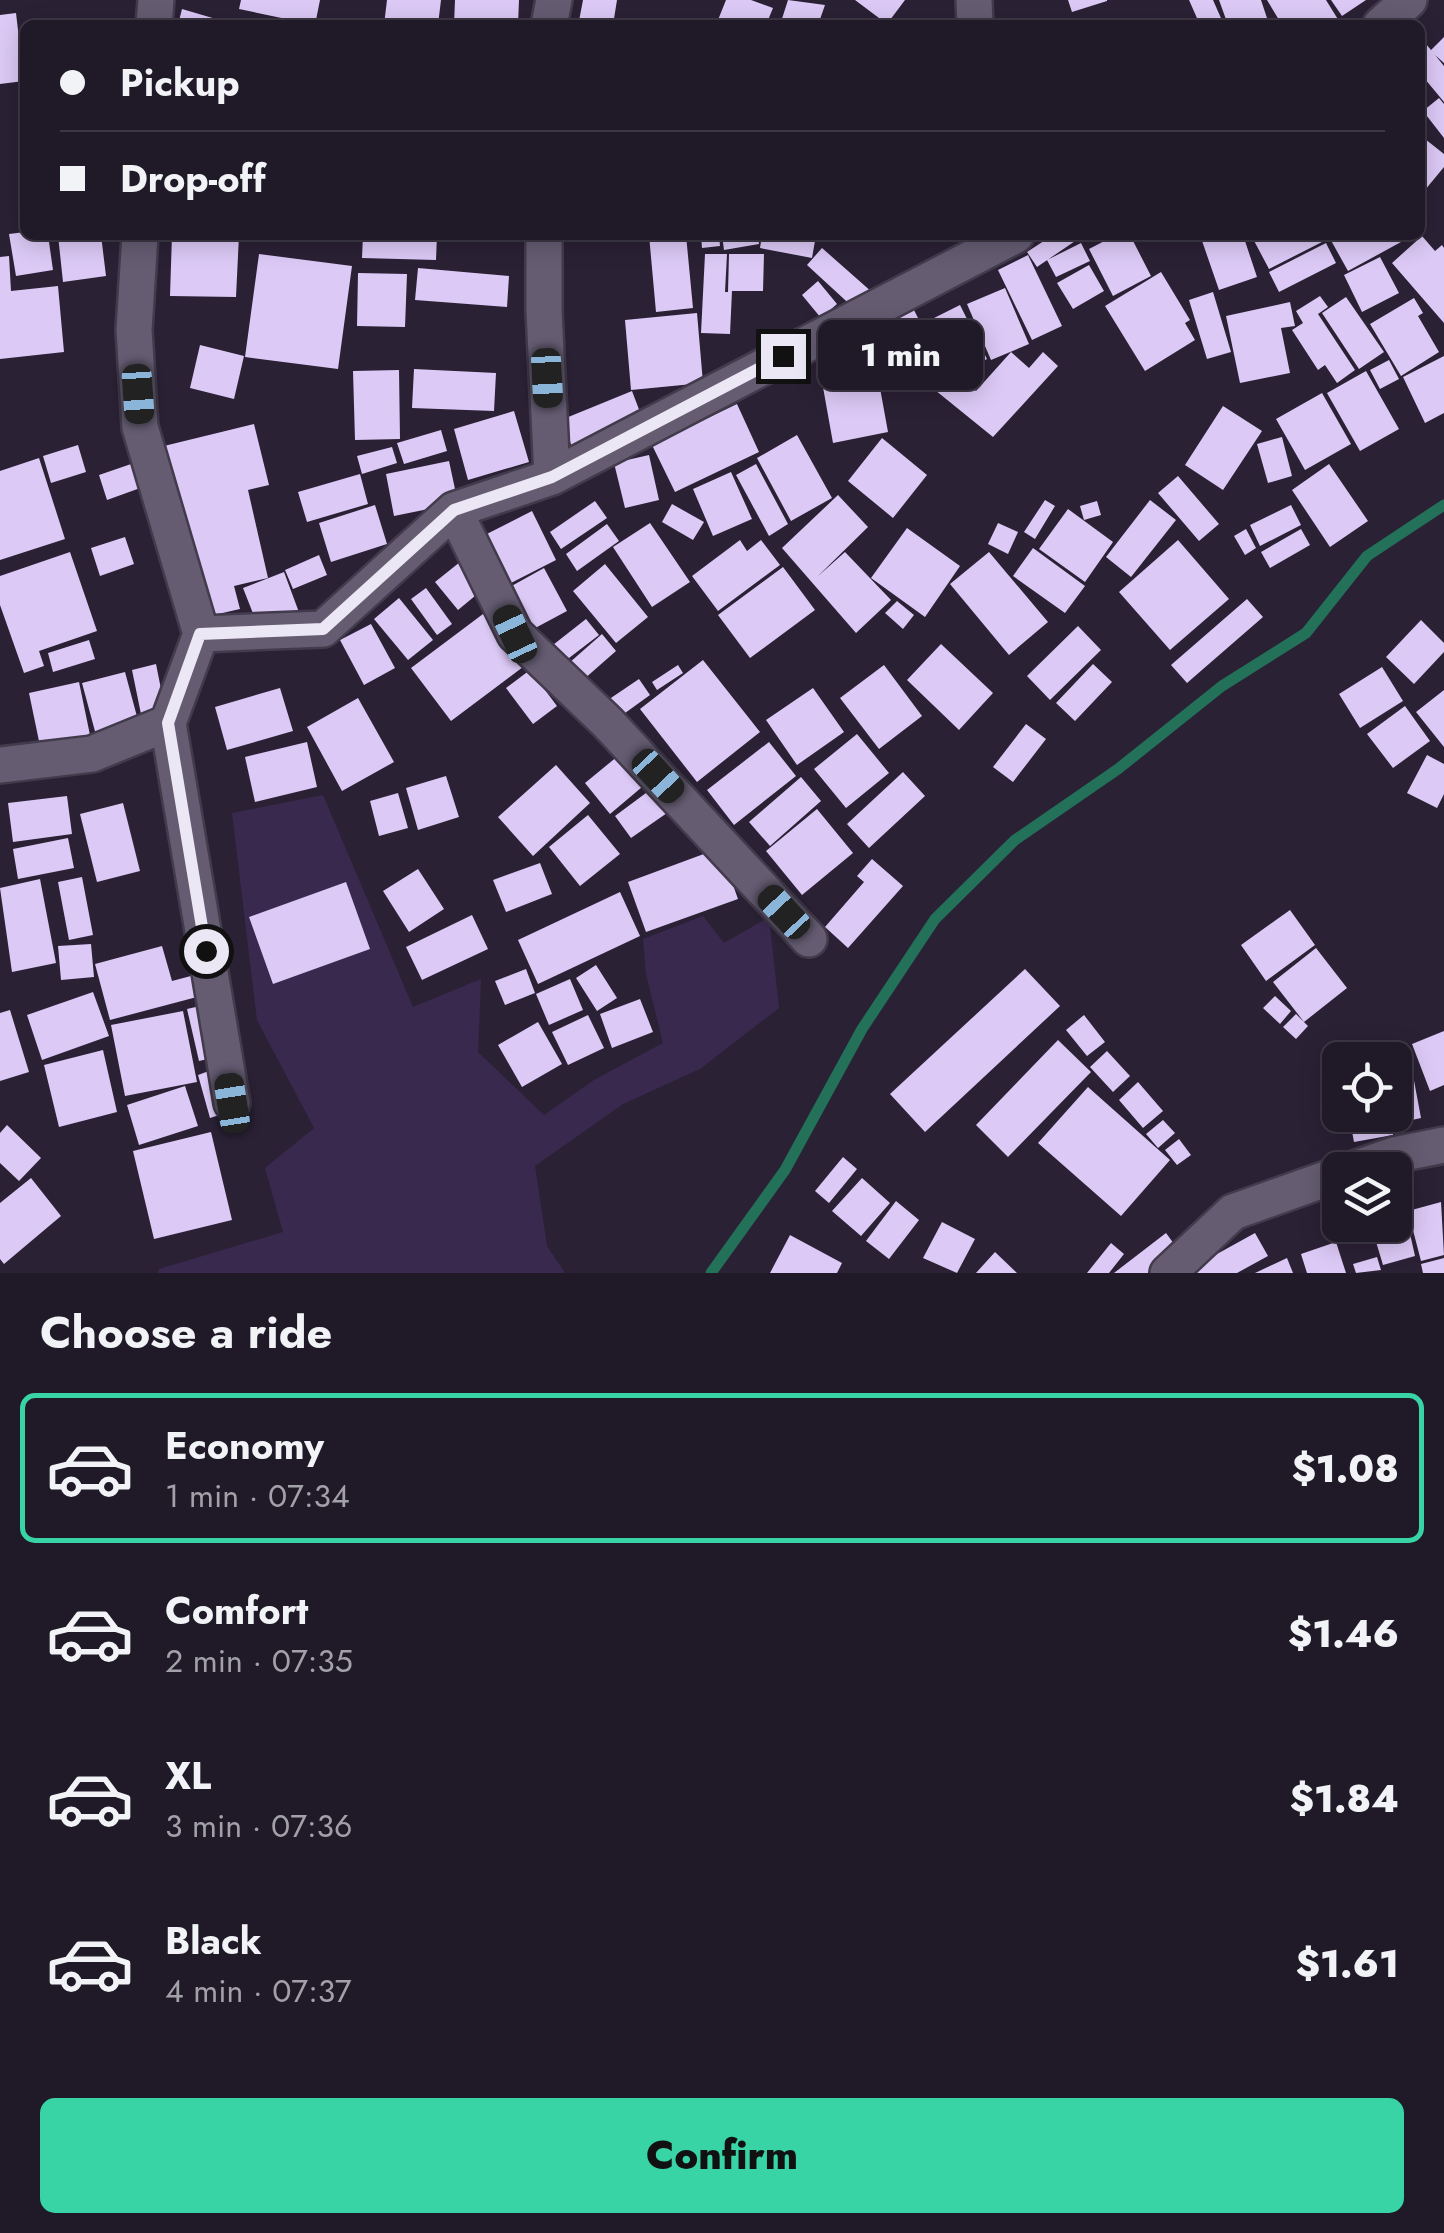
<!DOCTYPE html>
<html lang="en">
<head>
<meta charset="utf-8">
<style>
  body { margin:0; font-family:Jost,sans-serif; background:#2d2634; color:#f1f3f6; height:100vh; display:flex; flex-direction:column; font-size:38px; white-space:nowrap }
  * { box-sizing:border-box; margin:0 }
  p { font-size:32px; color:#a2a0a8 }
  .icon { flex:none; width:55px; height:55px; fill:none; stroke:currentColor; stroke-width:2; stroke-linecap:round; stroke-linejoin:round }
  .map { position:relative; height:1273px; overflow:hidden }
  .panel { display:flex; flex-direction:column; background:#201928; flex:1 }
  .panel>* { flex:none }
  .hud { position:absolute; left:20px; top:20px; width:1405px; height:220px; border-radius:15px; box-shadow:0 5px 25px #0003,0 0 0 2px #3d3845; display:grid; align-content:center; height:220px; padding:0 40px; background:#201928 }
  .fabs { position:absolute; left:1322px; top:1042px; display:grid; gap:20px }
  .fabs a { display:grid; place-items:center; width:90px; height:90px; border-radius:15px; background:#201928; box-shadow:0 5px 25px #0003,0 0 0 2px #3d3845; font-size:50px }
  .end { position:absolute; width:45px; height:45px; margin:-22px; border:12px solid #ece7f4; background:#111; box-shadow:0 0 0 5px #111 }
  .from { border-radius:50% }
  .bubble { position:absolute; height:70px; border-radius:15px; background:#201928; box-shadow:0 5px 25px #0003,0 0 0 2px #3d3845; font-size:32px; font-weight:800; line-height:70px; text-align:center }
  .car { position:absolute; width:30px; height:60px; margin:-30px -15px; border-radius:12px; box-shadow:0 0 8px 2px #0007; background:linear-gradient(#222 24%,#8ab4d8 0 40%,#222 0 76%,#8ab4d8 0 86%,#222 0) }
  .hud b { display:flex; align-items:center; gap:35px; height:95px; font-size:38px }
  .hud b+b { border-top:2px solid #3d3845 }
  .hud i { width:25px; height:25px; background:#f1f3f6 }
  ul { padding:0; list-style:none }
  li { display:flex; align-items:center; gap:30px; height:150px; margin:0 20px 15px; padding:0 20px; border:5px solid transparent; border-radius:15px }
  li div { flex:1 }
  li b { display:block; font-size:38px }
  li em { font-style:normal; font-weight:800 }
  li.on { border-color:#38d4a6 }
  li>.icon { width:90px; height:90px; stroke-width:1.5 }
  h2 { padding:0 40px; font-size:45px; line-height:120px }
  .primary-button { display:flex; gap:20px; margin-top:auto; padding:20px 40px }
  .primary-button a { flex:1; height:115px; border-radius:15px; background:#38d4a6; color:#111; font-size:40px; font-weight:800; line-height:115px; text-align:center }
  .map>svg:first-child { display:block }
  .green { fill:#3a294f }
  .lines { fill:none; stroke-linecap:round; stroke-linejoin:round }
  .stream { stroke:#237158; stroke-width:11 }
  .building { fill:#dcc9f6 }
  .minor-casing { stroke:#423b4c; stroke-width:40 }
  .minor { stroke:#655c72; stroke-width:35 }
  .route { stroke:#ece7f4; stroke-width:12 }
</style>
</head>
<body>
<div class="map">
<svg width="1444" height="1273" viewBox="0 0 1444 1273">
  <rect width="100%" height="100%" fill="#2a2135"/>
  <path class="green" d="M323,795l90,212 68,-28 -3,73 66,63 50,-35 69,-37 -17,-69 -3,-35 60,-23 21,27 45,-26 10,91 -79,61 -77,35 -88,62 12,80 18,27h-407l1,-4 124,-37 -18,-64 49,-40 -57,-108 -25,-207z"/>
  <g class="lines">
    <path class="stream" d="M711,1273l74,-103 77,-141 73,-110 80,-79 103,-71 104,-83 84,-53 61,-77 77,-51"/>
  </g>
  <path class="building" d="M241,0h79l-5,25 -76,-16z
    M387,0h54l-3,25h-54z
    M455,0h64l-1,25h-64z
    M583,0h34l-4,25 -34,-4z
    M726,0h25l22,8 -7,17h-50z
    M788,0l37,5 -7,20h-38z
    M855,0h50l-18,24z
    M1068,0h39v1l-35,11z
    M1189,0h24l11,25h-24z
    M1219,0h42l6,18 -19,7h-20z
    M1267,0h59l13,21 -6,4h-51z
    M1331,0h35l-24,16z
    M182,9l51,15v1h-55z
    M16,13l8,68 -24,3v-69z
    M1420,37l11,13 13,-13v26l-9,-8 9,11v36l-24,-29z
    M1439,98l5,6v34l-21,-27z
    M1420,135l24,19v13l-24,29z
    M25,232v3h23l5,35 -37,6 -7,-42z
    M58,235h43l5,41 -43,6z
    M172,235h67l-3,62 -66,-1z
    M363,235h74l-1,25 -74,-2z
    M649,235h37l7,73 -37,4z
    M701,235h18l1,11 -18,2z
    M722,235h36l1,9 -35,6z
    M762,235h54l-4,23 -52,-10z
    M1053,235h31l-47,32 -10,-15z
    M1116,235h14l21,41 -38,20 -24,-47z
    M1200,235h43l14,42 -38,13z
    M1251,235h68l3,7 -53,27z
    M1328,235h70l3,7 -53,29z
    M1422,236l13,15 7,-6 2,3v75l-52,-60z
    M1081,243l9,18 -34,16 -9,-17z
    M1326,243l10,20 -57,29 -10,-20z
    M822,248l51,45 -16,18 -50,-46z
    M259,254l93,12 -14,103 -93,-12z
    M705,254h22l-2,38h3l1,-38h35l-1,37h-31l-2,43 -29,-1z
    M1028,255l34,71 -30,14 -34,-70z
    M9,256l2,35 47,-5 6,66 -64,7v-102z
    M1380,257l19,36 -37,19 -18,-37z
    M1089,265l15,26 -31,18 -16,-26z
    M418,268l91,8 -2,31 -92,-7z
    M1161,272l29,48 -5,3 10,17 -50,31 -40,-65z
    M358,273l49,1 -2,53 -48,-1z
    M818,281l19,23 -16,14 -19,-23z
    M1005,288l24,56 -38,16 -24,-56z
    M1213,292l18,60 -24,7 -18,-59z
    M1320,296l8,11 -10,7 37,56 -18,13 -12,-18 -7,5 -26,-40 11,-7 -7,-12z
    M1346,297l38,55 -25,17 -37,-56z
    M1414,298l9,15 -5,3 21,36 -38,24 -31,-52z
    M1290,302l5,24 -14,2 9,45 -50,10 -14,-67z
    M960,305l27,54 -28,14 -27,-54z
    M914,310l22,44 40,37 35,-39 18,16 14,-16 15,14 -65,71 -79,-64 -24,-51z
    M697,313l6,70 -72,7 -6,-70z
    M200,345l44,11 -10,43 -44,-11z
    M1444,356v57l-19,10 -22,-46z
    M1389,360l10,19 -19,10 -10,-19z
    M876,366l12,66 -55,11 -12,-67z
    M414,369l82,4 -2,38 -82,-3z
    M399,370l1,69 -45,1 -2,-69z
    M1366,371l33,58 -39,22 -33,-58z
    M632,391l11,29 -70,29 -12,-29z
    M1322,393l29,51 -46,26 -29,-51z
    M737,404l22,48 -84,40 -23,-47z
    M1223,406l39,25 -39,59 -38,-25z
    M514,411l15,51 -61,18 -14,-51z
    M254,424l15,61 -21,5 20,88 -34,8 6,23 -35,8 -41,-171z
    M441,430l6,21 -43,13 -7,-21z
    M797,435l35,63 -41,23 -34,-63z
    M1282,437l10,39 -24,7 -11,-39z
    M882,438l45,37 -34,43 -45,-37z
    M78,445l8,27 -35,11 -8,-27z
    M392,447l5,16 -35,11 -5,-18z
    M649,455l10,45 -34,8 -11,-45z
    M39,458l26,81 -65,21v-89z
    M449,461l9,42 -64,13 -8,-42z
    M134,463l9,24 -36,13 -8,-25z
    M756,464l32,60 -19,12 -33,-61z
    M1329,464l39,57 -38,26 -38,-57z
    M731,472l21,47 -39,17 -20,-47z
    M360,474l8,30 -61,18 -9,-30z
    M1178,476l41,48 -20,17 -41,-48z
    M838,495l30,32 -51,50 28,-25 46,48 -35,33 -74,-85z
    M1045,500l10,6 -20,33 -11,-7z
    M1150,500l26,20 -45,57 -25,-20z
    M595,501l12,17 -46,31 -11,-17z
    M1097,501l4,14 -17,5 -4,-14z
    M672,504l32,18 -11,18 -31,-18z
    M375,505l12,39 -56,18 -12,-39z
    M1291,505l10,20 -41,21 -10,-21z
    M1068,509l45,33 -28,40 -46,-33z
    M532,511l24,49 -57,29 -24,-49z
    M650,523l40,59 -38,25 -39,-60z
    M998,523l20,9 -10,22 -20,-10z
    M607,524l12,17 -42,30 -11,-17z
    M907,528l53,38 -35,51 -54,-39z
    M1246,529l10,19 -11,7 -11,-19z
    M1301,529l9,16 -40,23 -9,-16z
    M125,537l9,27 -34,12 -9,-28z
    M740,540l7,11 14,-11 19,25 -62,46 -26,-35z
    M1178,540l51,59 -59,51 -51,-58z
    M1033,548l52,38 -20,27 -52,-37z
    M70,552l27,79 -58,20 5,15 -20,7 -24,-68v-29z
    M989,552l59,70 -39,33 -59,-71z
    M319,555l8,20 -34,14 -8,-19z
    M465,558l22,28 -29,24 -23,-28z
    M605,564l43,53 -32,26 -43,-52z
    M783,567l32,43 -65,48 -32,-43z
    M544,568l23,43 -43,23 -23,-42z
    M284,572l16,43 -40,16 -17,-43z
    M426,588l26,36 -15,11 -26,-36z
    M399,598l34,42 -25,20 -34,-41z
    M1247,599l16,18 -76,66 -16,-18z
    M897,601l17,14 -11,14 -18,-16z
    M487,611l40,53 -76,57 -40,-53z
    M586,619l13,16 -43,33 -12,-16z
    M1421,620l23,23v9l-30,32 -28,-27z
    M371,624l24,44 -31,17 -24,-45z
    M1078,626l23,24 -51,50 -23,-24z
    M602,634l14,17 -41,36 -15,-16z
    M89,640l6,19 -42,13 -5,-19z
    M941,644l52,49 -34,37 -52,-50z
    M703,660l57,72 -63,50 -57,-73z
    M156,664l10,50 -24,5 -10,-49z
    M1093,664l19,18 -37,39 -19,-18z
    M678,665l5,8 -26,17 -5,-8z
    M884,665l38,51 -43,33 -39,-51z
    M1382,667l21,34 -43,27 -21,-34z
    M530,670l27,36 -24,18 -27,-36z
    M125,672l14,52 -43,11 -14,-52z
    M639,679l11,16 -36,26 -12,-17z
    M79,682l11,53 -50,11 -11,-53z
    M280,688l13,43 -66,19 -12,-43z
    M813,688l31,44 -47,33 -31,-45z
    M1444,690v57l-28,-35z
    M358,698l36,64 -52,29 -35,-64z
    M1405,706l25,35 -37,27 -26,-34z
    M1026,724l20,15 -33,43 -20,-15z
    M857,734l32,39 -43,35 -32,-39z
    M307,742l10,45 -62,15 -10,-45z
    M769,742l27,34 -62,49 -27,-35z
    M624,751l24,31 -38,32 -25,-31z
    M1427,755l17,9v30l-7,14 -30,-15z
    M556,765l34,38 -57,53 -35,-39z
    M903,772l22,24 -56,52 -22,-24z
    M446,776l13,41 -41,13 -12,-42z
    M801,777l20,24 -51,45 -21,-24z
    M650,790l17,23 -36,25 -16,-22z
    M398,793l10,35 -29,8 -9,-35z
    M67,796l5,38 -59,8 -5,-39z
    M123,803l17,68 -43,11 -17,-68z
    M817,809l36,44 -51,42 -36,-44z
    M588,815l32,39 -40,32 -31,-39z
    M68,838l6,30 -56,11 -5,-30z
    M720,848l18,51 -92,33 -18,-50z
    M872,859l31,27 -55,62 -23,-21 39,-45 -7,-6z
    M540,863l12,31 -46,18 -13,-32z
    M418,869l26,40 -35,23 -26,-41z
    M82,877l11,58 -24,5 -11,-58z
    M40,879l16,84 -44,9 -12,-84z
    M346,882l24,67 -97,35 -24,-67z
    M620,892l20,44 -102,48 -20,-44z
    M1290,910l25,35 -49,36 -25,-36z
    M472,915l16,34 -66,31 -16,-33z
    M91,944l3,33 -33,3 -3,-34z
    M162,946l10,35 34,-9 6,21 -102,27 -15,-56z
    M1316,948l31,40 -43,34 -31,-40z
    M596,965l21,33 -20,13 -21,-33z
    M526,969l9,24 -30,12 -10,-24z
    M1025,969l35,37 -135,126 -35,-38z
    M570,979l13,31 -34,15 -13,-31z
    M93,992l16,44 -67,24 -15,-45z
    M1275,996l16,15 -11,13 -17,-16z
    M640,999l13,33 -41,16 -12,-34z
    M209,1004l12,52 -22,5 -12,-52z
    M10,1010l19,62 -29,9v-68z
    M183,1011l14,71 -72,14 -14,-71z
    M1296,1014l12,12 -12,13 -13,-12z
    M588,1015l16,33 -36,17 -16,-33z
    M1084,1015l21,27 -18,14 -21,-26z
    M538,1022l24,42 -40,23 -24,-42z
    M1444,1031v54l-14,6 -18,-47z
    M1058,1040l33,32 -83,85 -32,-32z
    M1407,1043l14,75 -23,5 -3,-63h-9l-2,-13z
    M103,1050l14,62 -58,15 -15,-62z
    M1107,1051l23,25 -17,16 -23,-25z
    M1378,1051l2,9h-44v-2z
    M217,1068l12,44 -19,6 -12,-43z
    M1138,1082l25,29 -20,17 -24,-28z
    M185,1086l13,40 -59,19 -12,-40z
    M1088,1087l82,73 -49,56 -83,-73z
    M1349,1115h41l3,20 -39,7z
    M1163,1120l12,13 -17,15 -12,-14z
    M7,1125l34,33 -22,23 -19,-18v-30z
    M211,1132l21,88 -78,19 -21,-88z
    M1179,1139l12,16 -14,10 -12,-15z
    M843,1157l14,12 -28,34 -14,-12z
    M31,1178l30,38 -57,48 -4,-5v-56z
    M862,1178l28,25 -29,33 -29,-25z
    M1400,1189l15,67 -32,9 -12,-40h24v-35z
    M896,1201l23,19 -30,39 -23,-18z
    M1441,1202l3,53 -23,6 -13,-50z
    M942,1222l33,17 -18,34 -34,-15z
    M1166,1233l14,19 -27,21h-39z
    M1255,1233l13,23 -31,17h-47l-2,-3z
    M790,1235l52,28 -5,10h-67z
    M1336,1242l10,31h-39l-6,-19z
    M1111,1243l13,11 -15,19h-22z
    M995,1252l22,21h-41z
    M1377,1257l4,13 -25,3 -3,-9z
    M1287,1258l6,15h-38z
    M1444,1258v15h-21l-2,-9z"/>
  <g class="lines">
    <defs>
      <path id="minor" d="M974,0l1,25
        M154,25l2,-25
        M549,25l5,-25
        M1381,25l28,-25
        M140,235l-6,95 6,97 61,207
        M544,235v76l8,166
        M454,510l61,124 92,88 202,217
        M168,723l64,380
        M0,765l92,-11 76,-31 33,-89 122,-5 131,-119 98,-33 464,-242
        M1351,1170l43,-15 50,-10
        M1168,1273l65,-61 107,-38"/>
    </defs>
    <use href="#minor" class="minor-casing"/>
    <use href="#minor" class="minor"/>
  </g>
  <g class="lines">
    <path class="route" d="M206,951l-38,-228 32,-89 123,-5 131,-119 98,-33 231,-121"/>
  </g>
</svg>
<div class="fabs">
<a><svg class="icon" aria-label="locate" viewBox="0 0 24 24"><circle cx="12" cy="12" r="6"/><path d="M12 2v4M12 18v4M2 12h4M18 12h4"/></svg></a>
<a><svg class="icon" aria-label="layers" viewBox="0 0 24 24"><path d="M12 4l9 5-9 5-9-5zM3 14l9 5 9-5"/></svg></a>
</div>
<i class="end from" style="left:206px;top:951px"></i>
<i class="end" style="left:783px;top:356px"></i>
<div class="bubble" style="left:818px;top:320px;width:165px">1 min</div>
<i class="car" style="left:547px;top:378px;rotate:177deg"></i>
<i class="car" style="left:138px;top:394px;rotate:176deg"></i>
<i class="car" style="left:515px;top:634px;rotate:335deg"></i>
<i class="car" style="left:658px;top:776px;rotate:137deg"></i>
<i class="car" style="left:784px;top:912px;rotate:317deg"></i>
<i class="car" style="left:232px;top:1103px;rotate:351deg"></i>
<div class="hud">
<b><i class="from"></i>Pickup</b>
<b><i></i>Drop-off</b>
</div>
</div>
<section class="panel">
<h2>Choose a ride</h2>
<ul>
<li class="on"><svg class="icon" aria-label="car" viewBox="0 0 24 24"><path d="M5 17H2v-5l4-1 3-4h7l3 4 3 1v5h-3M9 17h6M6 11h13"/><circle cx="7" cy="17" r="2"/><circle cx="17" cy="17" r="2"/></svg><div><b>Economy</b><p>1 min · 07:34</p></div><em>$1.08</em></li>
<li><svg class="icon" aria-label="car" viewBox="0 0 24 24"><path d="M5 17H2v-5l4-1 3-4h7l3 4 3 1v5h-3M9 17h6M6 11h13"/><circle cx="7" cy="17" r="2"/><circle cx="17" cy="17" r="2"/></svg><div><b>Comfort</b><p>2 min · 07:35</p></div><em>$1.46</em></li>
<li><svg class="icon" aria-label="car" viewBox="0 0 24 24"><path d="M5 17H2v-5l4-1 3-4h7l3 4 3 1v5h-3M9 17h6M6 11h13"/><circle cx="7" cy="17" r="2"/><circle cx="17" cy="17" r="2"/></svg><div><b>XL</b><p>3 min · 07:36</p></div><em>$1.84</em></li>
<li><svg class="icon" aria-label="car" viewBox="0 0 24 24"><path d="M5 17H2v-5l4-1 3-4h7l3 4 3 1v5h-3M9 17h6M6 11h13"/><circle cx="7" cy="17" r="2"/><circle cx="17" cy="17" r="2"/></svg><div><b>Black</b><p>4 min · 07:37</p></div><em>$1.61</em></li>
</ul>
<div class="primary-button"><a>Confirm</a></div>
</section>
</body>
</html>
